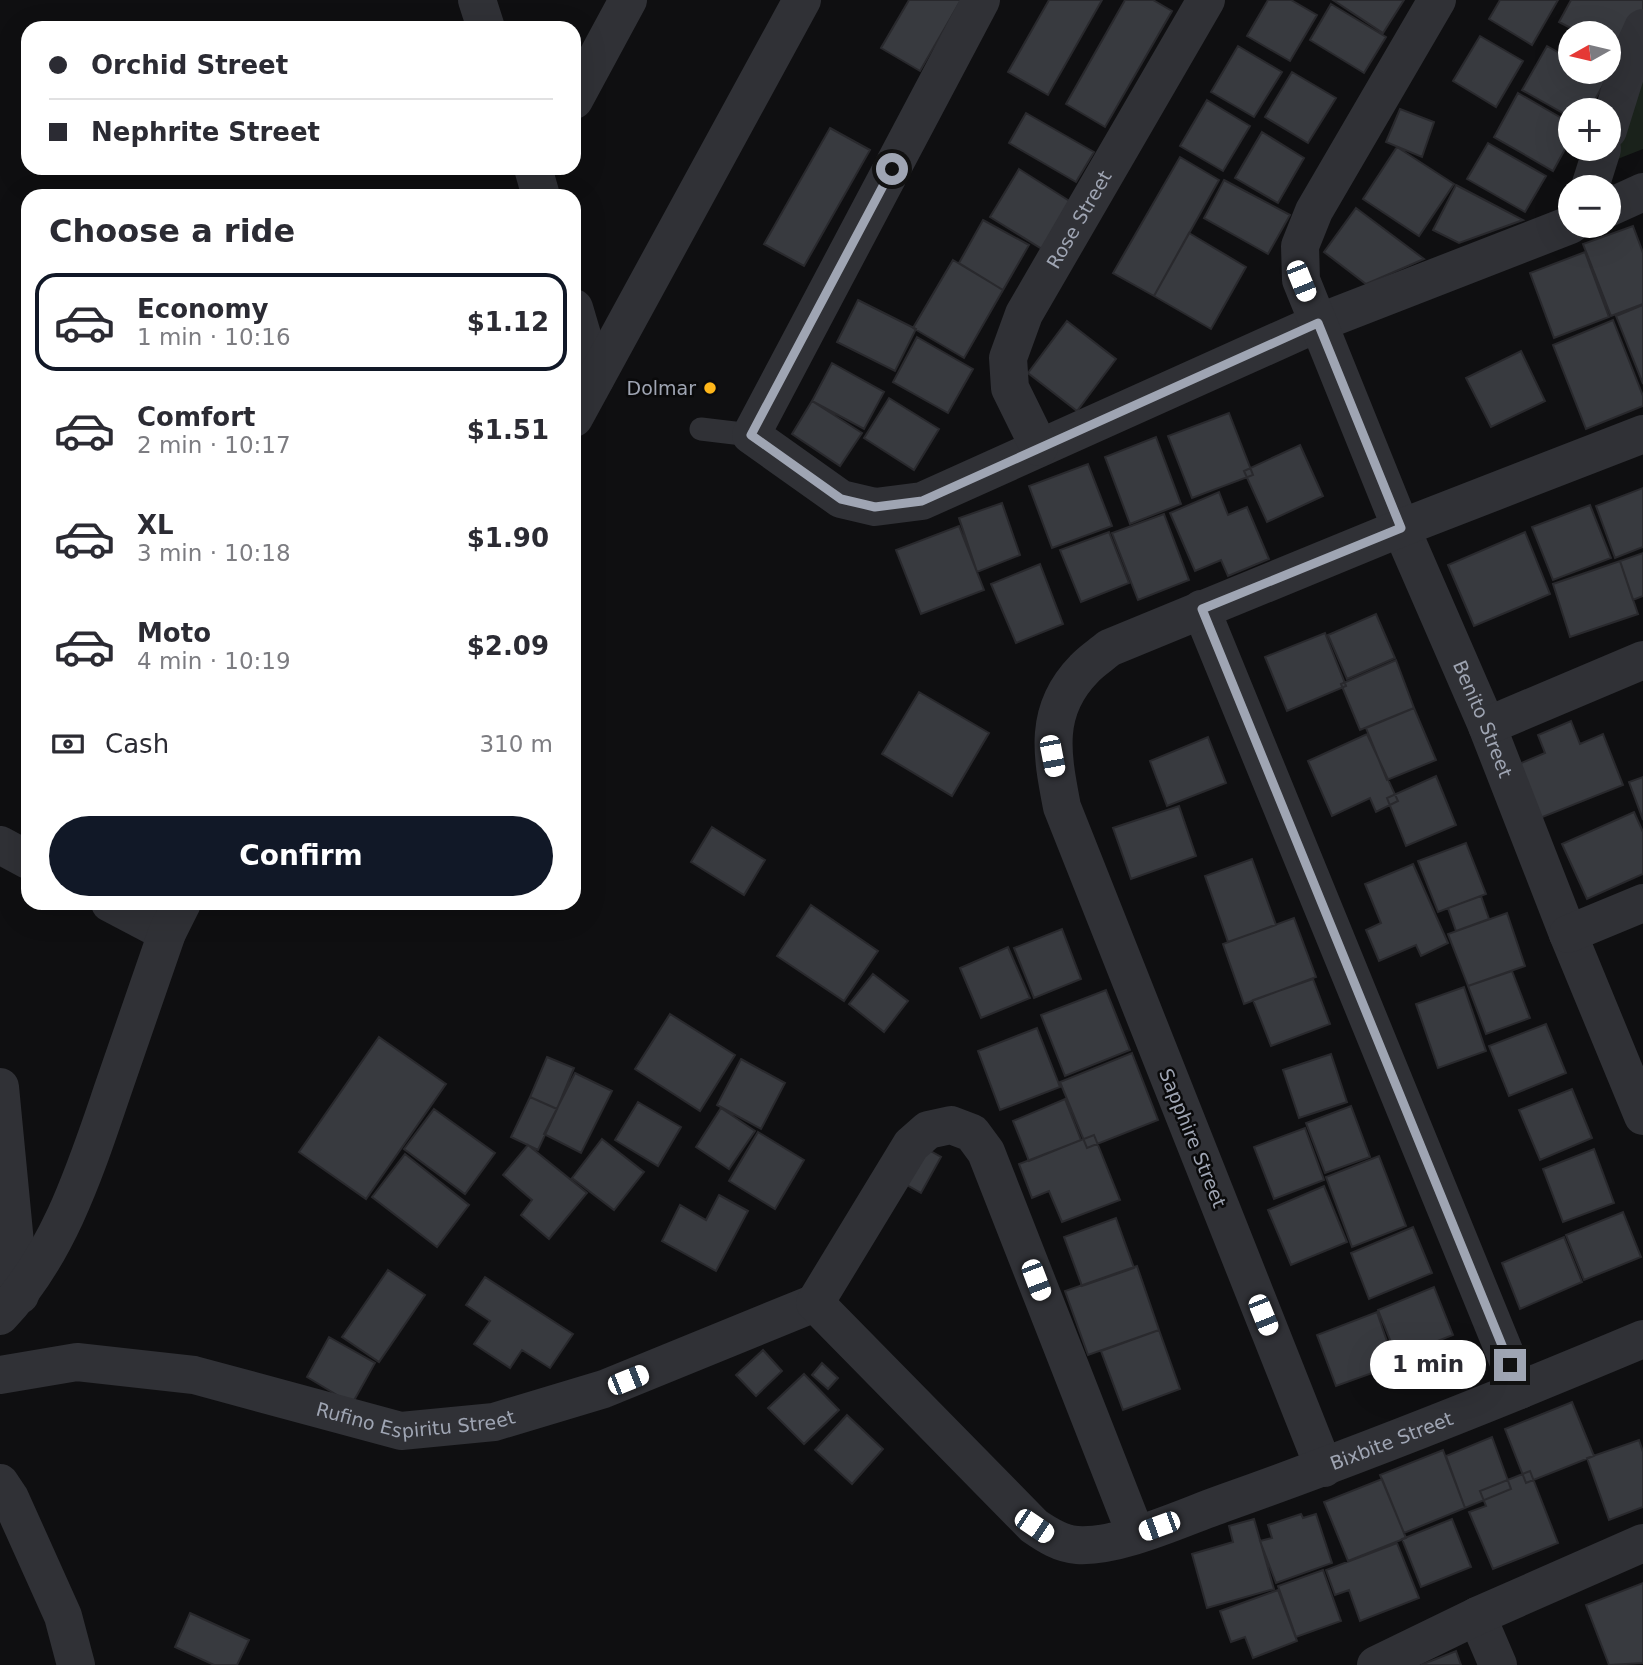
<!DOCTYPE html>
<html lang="en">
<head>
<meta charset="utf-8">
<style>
  body { margin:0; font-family:"DejaVu Sans",sans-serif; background:#f2f2f3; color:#2b2b33; height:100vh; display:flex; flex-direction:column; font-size:26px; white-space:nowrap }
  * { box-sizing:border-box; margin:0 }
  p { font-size:23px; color:#7c7c81 }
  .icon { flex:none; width:38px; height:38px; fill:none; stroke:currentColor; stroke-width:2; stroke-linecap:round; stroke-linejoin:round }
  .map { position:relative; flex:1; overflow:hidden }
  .panel { position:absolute; left:21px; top:189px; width:560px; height:721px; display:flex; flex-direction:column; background:#fff; border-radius:21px; box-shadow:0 7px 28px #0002 }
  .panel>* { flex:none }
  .guide { position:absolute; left:21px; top:21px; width:560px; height:154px; border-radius:21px; box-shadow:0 7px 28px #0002; display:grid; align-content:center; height:154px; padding:0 28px; background:#fff }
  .needle { width:46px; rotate:262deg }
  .tools { position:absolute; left:1558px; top:21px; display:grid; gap:14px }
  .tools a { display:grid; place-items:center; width:63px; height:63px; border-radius:50%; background:#fff; box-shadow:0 7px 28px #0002; font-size:35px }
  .end { position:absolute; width:32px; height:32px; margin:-16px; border:9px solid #9fa5b3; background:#111; box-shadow:0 0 0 4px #111 }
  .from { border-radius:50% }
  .bubble { position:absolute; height:49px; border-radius:24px; background:#fff; box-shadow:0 7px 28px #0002; font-size:23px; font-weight:600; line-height:49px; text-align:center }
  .car { position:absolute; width:21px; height:42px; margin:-21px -10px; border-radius:9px; box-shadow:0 0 5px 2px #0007; background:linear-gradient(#fff 24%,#345 0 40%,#fff 0 76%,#345 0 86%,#fff 0) }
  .guide b { display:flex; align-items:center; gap:24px; height:66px; font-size:26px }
  .guide b+b { border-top:2px solid #e1e1e2 }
  .guide i { width:18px; height:18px; background:#2b2b33 }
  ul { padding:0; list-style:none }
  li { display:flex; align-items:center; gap:21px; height:98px; margin:0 14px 10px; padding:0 14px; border:4px solid transparent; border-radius:21px }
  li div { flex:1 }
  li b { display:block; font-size:26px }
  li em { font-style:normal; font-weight:600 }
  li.on { border-color:#111827 }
  li>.icon { width:63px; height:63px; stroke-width:1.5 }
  h2 { padding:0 28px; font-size:32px; line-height:84px }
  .pay { display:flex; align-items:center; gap:18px; height:77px; padding:0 28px; font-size:26px }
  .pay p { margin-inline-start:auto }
  .cta { display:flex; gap:14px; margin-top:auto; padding:14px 28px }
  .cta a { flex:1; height:80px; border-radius:42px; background:#111827; color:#fff; font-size:28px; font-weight:600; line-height:80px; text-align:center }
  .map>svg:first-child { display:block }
  .green { fill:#1b231c }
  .building { fill:#383a3f; stroke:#29292d; stroke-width:2 }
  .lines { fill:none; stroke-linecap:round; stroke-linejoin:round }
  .lane { stroke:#303136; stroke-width:23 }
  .street { stroke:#303136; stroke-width:38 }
  .route { stroke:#9fa5b3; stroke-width:9 }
  .poi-dot { fill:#feb61a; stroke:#0a0a0b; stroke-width:2.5 }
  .labels { text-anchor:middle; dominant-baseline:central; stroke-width:5; stroke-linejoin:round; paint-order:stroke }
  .street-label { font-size:19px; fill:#9fa5b3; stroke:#0a0a0b }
  .poi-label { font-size:19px; fill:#9fa5b3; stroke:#0a0a0b; text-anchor:end }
</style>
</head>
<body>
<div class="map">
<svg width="1643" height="1665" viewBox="0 0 1643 1665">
  <rect width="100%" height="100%" fill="#0f0f11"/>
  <path class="green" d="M1643,40v109l-33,13z"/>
  <path class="building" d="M909,0h52l-41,71 -39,-23z
    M1049,0h53l-54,95 -40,-23z
    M1125,0h28l19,11 -67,116 -39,-23z
    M1268,0h23l26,15 -27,46 -43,-25z
    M1333,0h71l-21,33z
    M1500,0h58l-26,45 -43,-26z
    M1571,0h72v11l-25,44 -10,-6v-16h-28l-21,-11z
    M1331,4l55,33 -22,36 -54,-33z
    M1480,36l43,25 -27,46 -43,-26z
    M1238,46l44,26 -28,45 -43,-25z
    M1547,46l23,13v13h21l15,8 -17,30h-19v7l-48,-27z
    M1292,72l44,26 -28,45 -43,-26z
    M1518,93l52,30v17l-17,31 -59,-34z
    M1207,100l43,26 -27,45 -43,-25z
    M1400,109l34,13 -12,35 -36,-15z
    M1026,113l68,39 -18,30 -67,-39z
    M830,128l40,22 -66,116 -40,-22z
    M1262,132l42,26 -26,45 -43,-25z
    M1488,143l58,33 -21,36 -58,-33z
    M1397,147l57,37 -35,52 -56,-37z
    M1180,157l39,23 -65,116 -41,-23z
    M1019,169l52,33 -29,47 -52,-32z
    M1224,180l66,35 -22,39 -64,-36z
    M1456,185l67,35 -64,23 -26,-13z
    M1356,208l68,51 -58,25 -42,-32z
    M983,220l46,25 -26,45 -44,-27z
    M1633,226l10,27v51l-32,12 -28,-72z
    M1189,233l57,34 -35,62 -57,-33z
    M1585,252l24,65 -55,21 -24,-65z
    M953,260l50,30 -39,68 -51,-30z
    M858,300l58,29 -21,42 -58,-29z
    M1643,305v79l-27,-68z
    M1613,320l30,76v10l-57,23 -33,-84z
    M1067,321l49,38 -39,52 -49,-38z
    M917,337l56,32 -25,44 -55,-31z
    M1521,351l24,50 -54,26 -25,-49z
    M832,363l52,29 -20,37 -52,-28z
    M889,398l50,31 -25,41 -50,-32z
    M812,401l50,32 -22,33 -48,-32z
    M1229,413l24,62 -61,23 -24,-62z
    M1156,437l25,67 -51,20 -25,-67z
    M1300,445l23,51 -56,26 -23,-51z
    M1088,464l24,62 -60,22 -23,-62z
    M1643,488v59l-28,11 -19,-52z
    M1219,492l9,23 19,-8 22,52 -41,17 -7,-16 -26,11 -25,-58z
    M1002,503l18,52 -43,17 -18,-54z
    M1590,505l21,53 -58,22 -21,-53z
    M1164,514l25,66 -51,20 -26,-67z
    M959,526l25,64 -63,24 -25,-64z
    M1109,532l20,51 -48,19 -21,-52z
    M1525,532l25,62 -76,32 -26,-61z
    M1643,553v43l-10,4 -13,-39z
    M1620,561l18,53 -68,23 -17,-53z
    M1040,564l23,60 -47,19 -25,-59z
    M1376,614l19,44 -48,21 -19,-44z
    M1325,633l21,53 -59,25 -22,-54z
    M1396,660l18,48 -54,22 -19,-46z
    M919,692l70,41 -37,63 -70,-42z
    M1414,708l22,52 -49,20 -21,-52z
    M1571,721l9,23 23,-10 20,51 -83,33 -21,-54 26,-11 -7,-18z
    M1367,734l31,67 -22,11 -6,-14 -38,18 -24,-55z
    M1208,737l18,46 -59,23 -17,-45z
    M1436,776l20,49 -50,21 -19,-48z
    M1643,777v43l-14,-38z
    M1179,806l17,50 -65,23 -18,-51z
    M1634,812l9,20v42l-56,25 -25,-55z
    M712,827l53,33 -21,35 -53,-33z
    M1466,843l20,51 -48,18 -20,-51z
    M1252,859l24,66 -48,17 -23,-66z
    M1413,864l35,79 -27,13 -5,-11 -37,16 -13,-31 15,-7 -16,-39z
    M1481,896l8,23 -33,12 -8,-23z
    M811,905l67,46 -34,50 -67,-45z
    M1507,913l18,53 -57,20 -20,-52z
    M1294,918l22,59 -72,27 -21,-60z
    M1062,929l19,50 -47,19 -20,-50z
    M1008,947l22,51 -49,20 -21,-50z
    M1512,971l18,47 -44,16 -18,-48z
    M873,974l35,27 -24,31 -35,-28z
    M1313,979l17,45 -59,22 -18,-46z
    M1464,987l22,64 -48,17 -22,-64z
    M1106,990l24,60 -65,26 -24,-61z
    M670,1014l65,41 -35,56 -65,-42z
    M1546,1024l20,49 -57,23 -20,-50z
    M1037,1028l23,59 -60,23 -22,-59z
    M379,1037l67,47 -80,115 -67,-47z
    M1132,1053l26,67 -71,28 -27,-66z
    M1331,1054l16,48 -48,16 -16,-48z
    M547,1057l27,11 -17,41 -27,-12z
    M741,1059l44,24 -24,46 -44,-24z
    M575,1073l37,18 -31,62 -37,-19z
    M1572,1089l20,49 -52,22 -21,-50z
    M530,1097l27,12 -19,41 -27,-13z
    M1065,1099l16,41 -52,21 -16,-40z
    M638,1102l43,25 -23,39 -43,-26z
    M1351,1106l19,51 -45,16 -19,-50z
    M721,1108l34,23 -26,38 -33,-22z
    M434,1109l61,44 -30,41 -61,-45z
    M1305,1128l19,52 -50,19 -20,-52z
    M758,1132l46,28 -29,49 -46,-28z
    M1094,1135l26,65 -58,22 -13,-31 -17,7 -13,-34z
    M602,1139l42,33 -30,38 -42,-32z
    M528,1145l59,48 -38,46 -28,-24 11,-15 -29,-25z
    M927,1149l14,8 -20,36 -14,-8z
    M1594,1149l20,54 -51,19 -20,-53z
    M405,1154l64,51 -32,42 -65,-50z
    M1379,1156l27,70 -54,21 -26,-70z
    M1324,1186l23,56 -56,23 -23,-55z
    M719,1195l29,16 -32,60 -54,-30 18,-36 26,15z
    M1623,1212l18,45 -57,23 -18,-45z
    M1116,1218l18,50 -52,18 -18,-49z
    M1413,1227l19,46 -63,26 -18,-46z
    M1564,1237l18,45 -62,27 -18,-46z
    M1137,1266l22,64 -71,25 -23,-64z
    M388,1270l37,25 -46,67 -37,-25z
    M485,1277l88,57 -23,34 -28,-18 -12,18 -36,-24 16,-23 -24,-16z
    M1434,1287l19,48 -56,22 -19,-47z
    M1377,1312l18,53 -59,21 -19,-51z
    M1159,1330l21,59 -57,21 -22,-59z
    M329,1337l46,26 -23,41 -45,-27z
    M763,1350l19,21 -26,25 -20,-21z
    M822,1363l16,15 -10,11 -16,-14z
    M804,1374l35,36 -35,34 -36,-36z
    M1572,1402l22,54 -68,27 -21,-54z
    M847,1415l36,34 -31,35 -37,-34z
    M1492,1437l19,52 -46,19 -19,-52z
    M1639,1440l4,12v55l-34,13 -22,-62z
    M1443,1450l22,58 -61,25 -24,-58z
    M1530,1471l28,72 -65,26 -24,-57 17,-6 -6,-15z
    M1382,1479l24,59 -58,23 -24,-59z
    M1301,1514l2,4 13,-4 16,49 -56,20 -16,-42 12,-3 -4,-13z
    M1254,1519l20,70 -67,19 -15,-54 41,-12 -4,-16z
    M1452,1519l19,48 -50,20 -19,-48z
    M1397,1543l22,55 -59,23 -11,-31 -14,5 -9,-25z
    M1323,1570l18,51 -45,16 -18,-51z
    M1643,1583v80l-34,2 -23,-60z
    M1278,1590l19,51 -44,17 -8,-21 -14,5 -11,-31z
    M190,1613l59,27 -12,25h-23l-39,-18z
    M1456,1651l5,14h-40z"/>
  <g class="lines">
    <path class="lane" d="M701,429l50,6"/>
    <g class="street">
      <path d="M477,0l9,28"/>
      <path d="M981,0l-230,435 90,64 34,8 47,-6 396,-178 252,-98"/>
      <path id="s1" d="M1437,0l-123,211 -14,35 1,34 100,248 86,198 81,208 75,182"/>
      <path d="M574,100l54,-100"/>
      <path d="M1608,130l25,-80 10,-22"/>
      <path d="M533,168l8,28"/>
      <path d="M1590,187l12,-38"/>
      <path d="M1608,208l35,-16"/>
      <path d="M574,308l21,71"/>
      <path d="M574,418l228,-418"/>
      <path id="s2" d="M1039,447l-29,-59 -2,-30 16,-44 182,-314"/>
      <path d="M1201,609l319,781"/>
      <path d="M1487,726l156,-66"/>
      <path d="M0,845l28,15"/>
      <path d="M110,903l57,30"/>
      <path d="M1568,934l75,-31"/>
      <path d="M0,1087l20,208"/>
      <path d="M0,1316c59,-62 86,-148 113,-227 18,-52 36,-104 54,-156l15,-30"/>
      <path id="s3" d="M0,1375l77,-13 117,13 207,56 93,-9 110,-33 211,-86"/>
      <path d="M1324,1468l-262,-661c-10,-52 -19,-96 22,-138 7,-8 17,-14 25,-21l292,-120 242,-94"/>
      <path d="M0,1483l10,15 53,118 13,49"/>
      <path id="s4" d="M1136,1535l-150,-383 -14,-19 -21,-8 -23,5 -17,15 -96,158 219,223c13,9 27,18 43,19 42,3 107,-28 147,-42 141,-50 281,-106 419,-164"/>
      <path d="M1477,1616l21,49"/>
      <path d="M1376,1665l101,-49 166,-73"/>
    </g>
  </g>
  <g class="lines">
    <path class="route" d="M892,169l-141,266 90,64 34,8 47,-6 396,-178 83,205 -199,81 308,756"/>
  </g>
  <circle class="poi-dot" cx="710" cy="388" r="7"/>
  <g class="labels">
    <g class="street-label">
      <text stroke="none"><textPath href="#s2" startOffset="252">Rose Street</textPath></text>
      <text stroke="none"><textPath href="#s1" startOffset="791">Benito Street</textPath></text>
      <text transform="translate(1193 1138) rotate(68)">Sapphire Street</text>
      <text stroke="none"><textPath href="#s3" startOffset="424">Rufino Espiritu Street</textPath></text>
      <text stroke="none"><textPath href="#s4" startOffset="1381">Bixbite Street</textPath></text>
    </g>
    <g class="poi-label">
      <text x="696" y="388">Dolmar</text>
    </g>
  </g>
</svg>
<div class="tools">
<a><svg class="needle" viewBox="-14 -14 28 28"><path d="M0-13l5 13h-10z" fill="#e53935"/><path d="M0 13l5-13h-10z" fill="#7c7c81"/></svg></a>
<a>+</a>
<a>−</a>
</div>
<i class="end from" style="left:892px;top:169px"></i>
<i class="end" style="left:1510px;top:1365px"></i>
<div class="bubble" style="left:1370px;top:1340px;width:116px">1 min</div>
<i class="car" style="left:1301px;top:281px;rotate:158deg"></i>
<i class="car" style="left:1052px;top:756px;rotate:169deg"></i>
<i class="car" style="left:1036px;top:1280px;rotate:159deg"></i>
<i class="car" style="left:1263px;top:1315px;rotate:158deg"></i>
<i class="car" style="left:628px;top:1380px;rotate:68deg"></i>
<i class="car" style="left:1034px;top:1526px;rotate:124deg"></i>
<i class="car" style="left:1159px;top:1526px;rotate:250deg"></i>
<div class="guide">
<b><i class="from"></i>Orchid Street</b>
<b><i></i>Nephrite Street</b>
</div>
<section class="panel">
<h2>Choose a ride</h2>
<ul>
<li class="on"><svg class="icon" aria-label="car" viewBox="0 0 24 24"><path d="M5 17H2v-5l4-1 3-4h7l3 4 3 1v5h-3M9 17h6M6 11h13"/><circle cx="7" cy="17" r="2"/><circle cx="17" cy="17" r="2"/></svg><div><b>Economy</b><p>1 min · 10:16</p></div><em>$1.12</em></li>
<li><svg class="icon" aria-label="car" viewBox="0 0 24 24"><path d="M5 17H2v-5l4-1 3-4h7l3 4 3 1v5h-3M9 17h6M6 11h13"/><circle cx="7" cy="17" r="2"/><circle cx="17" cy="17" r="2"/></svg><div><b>Comfort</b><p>2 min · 10:17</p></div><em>$1.51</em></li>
<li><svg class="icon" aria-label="car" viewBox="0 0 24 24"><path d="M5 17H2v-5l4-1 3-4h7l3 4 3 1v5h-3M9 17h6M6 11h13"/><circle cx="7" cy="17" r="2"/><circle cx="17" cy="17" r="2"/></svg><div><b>XL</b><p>3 min · 10:18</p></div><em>$1.90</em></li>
<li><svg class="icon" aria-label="car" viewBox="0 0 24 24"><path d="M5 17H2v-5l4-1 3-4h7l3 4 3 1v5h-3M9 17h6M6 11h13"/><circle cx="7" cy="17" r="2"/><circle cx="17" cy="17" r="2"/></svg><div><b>Moto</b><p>4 min · 10:19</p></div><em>$2.09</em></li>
</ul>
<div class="pay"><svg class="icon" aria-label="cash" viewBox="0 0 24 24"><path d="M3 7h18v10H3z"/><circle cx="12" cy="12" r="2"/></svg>Cash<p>310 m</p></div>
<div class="cta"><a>Confirm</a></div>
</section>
</div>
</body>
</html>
